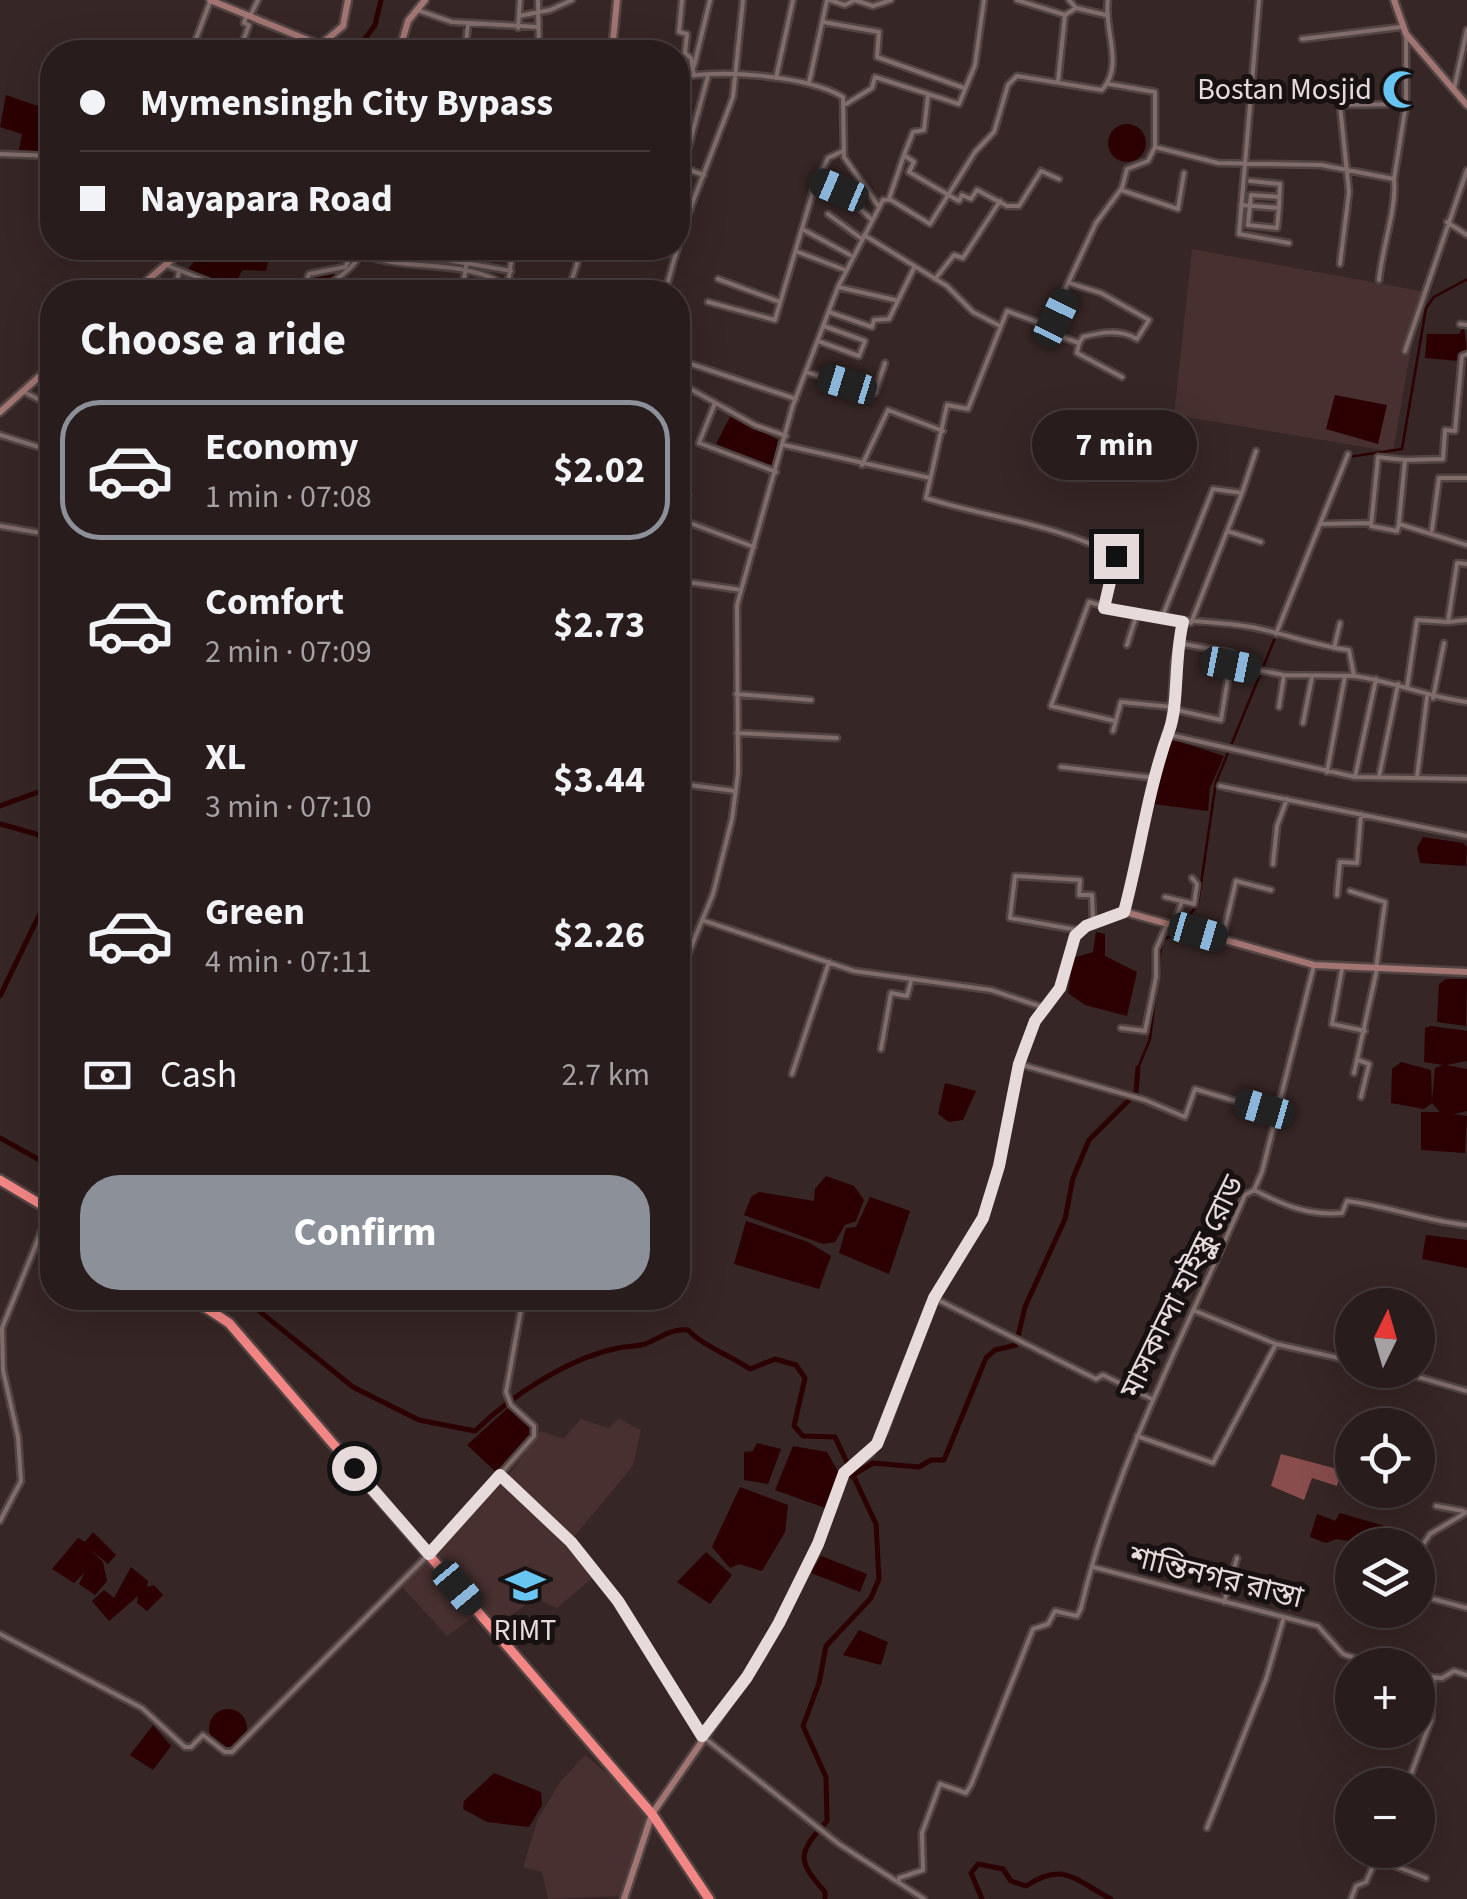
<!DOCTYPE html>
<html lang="en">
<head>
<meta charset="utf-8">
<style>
  body { margin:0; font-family:"Source Sans 3","Noto Sans Bengali",sans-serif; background:#302525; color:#f1f3f6; height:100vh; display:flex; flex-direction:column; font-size:38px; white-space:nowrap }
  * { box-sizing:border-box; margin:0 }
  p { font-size:32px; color:#a5a1a3 }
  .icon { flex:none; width:55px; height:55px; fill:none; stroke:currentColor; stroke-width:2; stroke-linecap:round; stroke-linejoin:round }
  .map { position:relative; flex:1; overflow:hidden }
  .panel { position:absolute; left:40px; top:280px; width:650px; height:1030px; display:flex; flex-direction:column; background:#281c1c; border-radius:40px; box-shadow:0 10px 40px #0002,0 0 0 2px #443a3b }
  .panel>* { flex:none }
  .guide { position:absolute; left:40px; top:40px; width:650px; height:220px; border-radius:40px; box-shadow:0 10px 40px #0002,0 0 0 2px #443a3b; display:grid; align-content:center; height:220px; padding:0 40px; background:#281c1c }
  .needle { width:65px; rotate:5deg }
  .controls { position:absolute; left:1335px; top:1288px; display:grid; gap:20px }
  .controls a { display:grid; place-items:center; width:100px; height:100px; border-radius:50%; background:#281c1c; box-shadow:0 10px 40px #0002,0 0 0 2px #443a3b; font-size:50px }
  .end { position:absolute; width:45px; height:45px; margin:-22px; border:12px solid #e6dbda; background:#111; box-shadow:0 0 0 5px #111 }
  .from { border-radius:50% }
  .bubble { position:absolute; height:70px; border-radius:35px; background:#281c1c; box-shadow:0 10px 40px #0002,0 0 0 2px #443a3b; font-size:32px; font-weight:700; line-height:70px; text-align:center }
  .car { position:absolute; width:30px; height:60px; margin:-30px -15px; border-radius:12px; box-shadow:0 0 8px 2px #0007; background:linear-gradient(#222 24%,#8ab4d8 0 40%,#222 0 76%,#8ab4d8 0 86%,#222 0) }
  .guide b { display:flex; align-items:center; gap:35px; height:95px; font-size:38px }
  .guide b+b { border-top:2px solid #443a3b }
  .guide i { width:25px; height:25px; background:#f1f3f6 }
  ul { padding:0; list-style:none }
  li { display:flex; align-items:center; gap:30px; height:140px; margin:0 20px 15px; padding:0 20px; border:5px solid transparent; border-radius:40px }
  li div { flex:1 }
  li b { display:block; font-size:38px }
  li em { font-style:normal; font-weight:700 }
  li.on { border-color:#8c9099 }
  li>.icon { width:90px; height:90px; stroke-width:1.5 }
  h2 { padding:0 40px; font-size:45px; line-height:120px }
  .pay { display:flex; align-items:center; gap:25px; height:110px; padding:0 40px; font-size:38px }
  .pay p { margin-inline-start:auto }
  .primary-button { display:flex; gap:20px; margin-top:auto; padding:20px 40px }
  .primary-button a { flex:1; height:115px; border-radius:40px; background:#8c9099; color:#fff; font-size:40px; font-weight:700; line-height:115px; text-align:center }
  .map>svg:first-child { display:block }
  .built { fill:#47302f }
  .forest { fill:#884d4c }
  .water { fill:#2c0002 }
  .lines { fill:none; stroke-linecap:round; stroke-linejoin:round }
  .stream { stroke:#2c0002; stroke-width:2.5 }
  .canal { stroke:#2c0002; stroke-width:5 }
  .street-casing { stroke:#514443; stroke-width:9 }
  .secondary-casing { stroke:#514443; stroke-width:11 }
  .highway-casing { stroke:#514443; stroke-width:14 }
  .street { stroke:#7f6c6b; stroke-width:4 }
  .secondary { stroke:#a27472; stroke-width:6 }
  .highway { stroke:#f28684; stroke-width:9 }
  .route { stroke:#e6dbda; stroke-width:12 }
  .labels { text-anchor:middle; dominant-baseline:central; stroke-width:10; stroke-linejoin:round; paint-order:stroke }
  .poi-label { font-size:30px; fill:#e6dbda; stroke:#181111; text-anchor:end }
  .street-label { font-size:30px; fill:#e6dbda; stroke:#181111 }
</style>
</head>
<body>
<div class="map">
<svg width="1467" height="1899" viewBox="0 0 1467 1899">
  <rect width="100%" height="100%" fill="#362625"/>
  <path class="built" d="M1192,249l229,42 -28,161 -219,-37z
    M581,1419l27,9 11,-9 22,11 -8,36 -60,72 -66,-61 34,-46 22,8z
    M502,1480l64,59 30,36 -39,33 -22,-10 -38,28 -65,-72z
    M428,1561l47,55 -28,20 -46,-50z
    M585,1755l34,28 28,35 -26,78 -73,3 -6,-27 -19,-5 15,-48 22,-37z"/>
  <path class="forest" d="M1281,1454l60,16 -4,16 -25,-8 -8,22 -33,-14z"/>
  <path class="water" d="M6,95l46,16v41l-33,-2 3,-16 -22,-7z
    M1108 143a19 19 0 1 1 38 0a19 19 0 1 1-38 0Z
    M206,248h65l-5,23 -24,-1 -8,17 -47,-17z
    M1464,326l3,27 -8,8 -34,-3 2,-24h32z
    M1335,395l52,10 -9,39 -52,-15z
    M731,415l47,25 -5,26 -57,-22z
    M1168,738l56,18 -14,32 -2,23 -55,-7z
    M1423,837l40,6 4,4 -1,19 -46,-3 -3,-15z
    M1096,932l9,2v22l32,16 -10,44 -42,-11 -17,-12 5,-35 20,-6z
    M1446,979h21l-1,47 -29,-4 2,-38z
    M1431,1026l36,5v30l-21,4 21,4v42l-13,3 13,2 -2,37 -44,-3v-38h19l-8,-9 -8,6 -33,-6 1,-34 9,-7 30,8 1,31 3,-33 8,-3 -19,-3 1,-34z
    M945,1083l31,8 -13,29 -14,2 -11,-8z
    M826,1176l28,10 10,14 -8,21 -11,4 -10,17 -12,2 -79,-29 7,-18 8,-5 55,9 1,-12z
    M870,1197l40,14 -21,63 -50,-21 7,-25 10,-1z
    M746,1221l62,21 23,14 -12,33 -85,-25z
    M1426,1235l41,5v28l-45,-9z
    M509,1407l22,17 1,11 -35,38 -30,-28z
    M757,1443l24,6 -13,35 -24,-4v-28l9,-1z
    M793,1446l34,6 12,21 -14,35 -50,-18z
    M740,1487l48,18 -3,27 -23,39 -23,-7 -9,4 -18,-21z
    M1340,1513l45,13 -6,19 -43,-6 -10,4 -16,-6 7,-23 18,7z
    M93,1532l23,23 -8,9 -18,-15 13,13 4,19 -12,14 -16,-11 6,-12 -11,11 -22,-14 26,-31 7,4z
    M706,1552l26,23 -22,29 -33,-22z
    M821,1556l46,18 -7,18 -49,-19z
    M131,1567l17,14 -1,6 7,-2 9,10 -16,16 -10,-8 1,-7 -29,25 -17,-20 12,-11 10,8z
    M859,1630l29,12 -7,23 -38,-10z
    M209 1728a19 19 0 1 1 38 0a19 19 0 1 1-38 0Z
    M153,1725l18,21 -18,24 -23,-15z
    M494,1773l47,19 1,13 -13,22 -42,-5 -24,-13 1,-8z"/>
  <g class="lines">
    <path class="stream" d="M1348,457l54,-8 24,-141 8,-11 33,-18
      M1183,924l15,-20 18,-122 113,-276
      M1138,1068l12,-29 12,-99 17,-8"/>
    <path class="canal" d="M355,52l20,-27 6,-25
      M306,292l3,-13 33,-6
      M0,806l52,-19
      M0,824l36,10 16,11
      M0,996l46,-95 6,-30
      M0,1138l52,29
      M243,1298l110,89 66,33 56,11c35,-34 90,-71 139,-82 10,-3 21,-2 31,-5 16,-6 25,-16 43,-14 16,17 42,25 62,39l25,-10 21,6 9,13 -11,48 9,10 32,1 41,87 3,55 -8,19 -45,48 -7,37 -16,43 23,51 1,44c-28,31 -32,38 -2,71v7
      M851,1476l22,-13 46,4 12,-7h13l42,-102 9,-8 21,-5 9,-38 40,-88 8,-41 16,-38 47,-47 2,-25
      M982,1899l-11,-26 7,-9 25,5 8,12 15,5c38,-25 49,-6 85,13"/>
    <defs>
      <path id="street" d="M538,0l1,52
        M682,0l-3,32 8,2 -2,19 6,5 3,17
        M830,0l15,5 10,-5
        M855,0l18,6 18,-6
        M1017,0l48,15 -7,67
        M1069,0l7,8
        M1259,0l-20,234 50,9
        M420,11l32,11 86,5
        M251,14l7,-14
        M1065,15l11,-7 30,7
        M519,16l31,-6 22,-10
        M823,22l56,10 -2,25 87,31
        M518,28l2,-28
        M1302,39l99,-12
        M194,44l16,-42
        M239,52l10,-27 -5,-2 2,-6
        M465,52l3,-28
        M694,66l16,-66
        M678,78c41,-9 128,-3 165,19l1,60 35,50
        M776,78l17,-78
        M809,83l18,-83
        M1109,84l46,8v55l63,16 103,2 73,14 12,-75v-70
        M1454,89l13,-59
        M1338,91l2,14 66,-1
        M928,95l-4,35 -11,2 -9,23 10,7 -5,10 50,29 3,-6 9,4 6,-9 30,16h12l22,-35 18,8
        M846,104l26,-16 3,-11 84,27 16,-39 9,-65
        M1340,105l9,87 -9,72
        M1155,147l-7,14 -21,8 -5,19 -26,35 -48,103 -41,-15 -39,98 -21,-4 -21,93c62,20 129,25 190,58l-12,52c49,15 98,10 147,19 33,6 64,19 98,23l5,26c39,5 73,21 113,26
        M0,154l52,2
        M678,166l26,9
        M683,167l25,-91
        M819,182l24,11 28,26
        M1121,190l57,19 6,-36
        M889,199l15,-44
        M1241,205l38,3 1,-24 -30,-3
        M1279,208l-2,20 -29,-3 3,-30 28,2
        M828,214l34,25
        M1447,222l20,13
        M802,229l48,26
        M864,235l83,51 26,26 27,14
        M339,248l14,5
        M379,248l132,23
        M446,248l67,9
        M798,252l47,18
        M362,254c42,17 94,6 134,26l-2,9 13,3
        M166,265l69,27
        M150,278l26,10 3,-17
        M718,279l62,23
        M935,279l19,-24 9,3 37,-57
        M1379,280c4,-37 18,-72 15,-101
        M1069,283l32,10 48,27 -12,19c-18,-10 -35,-7 -54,-2l-4,6
        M838,287l57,13
        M303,292l6,-18 36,-7 11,-19
        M322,292c16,-17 31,-20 42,-44
        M462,292l5,-32
        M507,292l6,-44
        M568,292l14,-44
        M593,292l2,-4 15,4
        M665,292l19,-67 49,-128 10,-97
        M708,302l67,18 39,-132 14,-30 15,-7
        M678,307v9
        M829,312l43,15 2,-7 15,-1 25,-51
        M1460,324l7,1
        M1048,326l11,10 20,7 -2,10 45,24
        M818,341l41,15 6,-15 -41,-15
        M1405,351l62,-181
        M682,361l114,38
        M806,372l69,21 10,-30
        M678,382l77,43 31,11
        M26,393l26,13
        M715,403l-16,40 77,29
        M1455,431l7,-75 5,-2
        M0,435l42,13
        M784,445l146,33
        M1405,460l-27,-3 -7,69 26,5 2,-7 68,21
        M862,465l26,-55 55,21
        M678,490l10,5 -6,25 72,27
        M1399,522l6,-62 38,-1 2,-29 10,1
        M1320,524l50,-1
        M0,526l52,9
        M1432,530l7,-52h28
        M1227,531l34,11
        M678,576l9,6 54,8
        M1103,606l-14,-4 -38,104 64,15
        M1161,620l52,-131 29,4 14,-42
        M1448,622l19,-2
        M1191,623l51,-130
        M1276,634l72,-180
        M1127,645l9,-28
        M1334,648l6,-25
        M1231,665l53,10 70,1
        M1407,688l10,-68 31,2 9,-59 10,1
        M736,694l75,6
        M1433,698l11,-55
        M1279,707l5,-32
        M1172,709l49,11 11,-67 -54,-10
        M1303,723l9,-46
        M1113,731l8,-29 51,5
        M737,733l100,5
        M1166,734l189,43 112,2
        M1061,767l94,11
        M1327,772l18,-96
        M1355,777l21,-98
        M1379,777l19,-93
        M1417,777l10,-80
        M678,779l11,6 46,6
        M1220,786l247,50
        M1273,864l4,-38 10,-27
        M1350,891l35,11 -9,67
        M1337,895l3,-33 17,1 4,-49
        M1165,897l29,7 3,-20 -5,-6
        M1125,912l13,-70 32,-114 4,-66 9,-40
        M702,920l152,51 137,19 54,18
        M1174,925l8,-24
        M1077,930l-67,-12 5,-42 65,4 -1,15h13l1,27
        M1222,940l14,-59 35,9
        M1342,969l-10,55 33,7
        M678,979l35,-85 19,-75 6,-46 -1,-168 56,-200 45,-118 45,-87h8l39,24 45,-72 19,-20 14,-47 9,-9 85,14c23,-25 1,-61 6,-90
        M1121,1028l24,3 11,-54v-28l11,-25
        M881,1049l10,-56 16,3 4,-15
        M1358,1060l11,4 -8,33
        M1019,1064l126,36 40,17 10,-28 81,24
        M1354,1073l23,-104
        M792,1074l37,-112
        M1254,1190c29,15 55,26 88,23l5,-12c42,5 78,20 120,24
        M934,1298l162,81 7,-4 49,24
        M1276,1344l76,17
        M1394,1370l73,21
        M1137,1436l76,27 63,-119 -83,-34
        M500,1475l71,67 47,59 84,135 137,108 85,55
        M1436,1506l27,5
        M0,1521l21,-40 -3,-44 -15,-67 -1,-42 48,-118
        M1418,1552l12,-18 37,-22
        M1093,1567l225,59 25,28 31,11
        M1418,1595l49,13
        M1224,1602l13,-44
        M0,1634l142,74 43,39h6l12,-12 22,17h7l197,-198 105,-118v-10l-23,-21 -5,-13 17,-94
        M1418,1676l24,2 12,-7 13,4
        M1407,1785l24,-65 2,-42
        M1207,1828l59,-149 17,-59
        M1377,1859l49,19
        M899,1883v-5l24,-8 -1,-37 18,-49 26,9 5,-8 62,-156 15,-5 7,-13 22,5 4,-8c34,-145 105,-276 164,-413l9,-5 8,-18 52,-207
        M1351,1899l5,-13 10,-4 14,-32"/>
      <path id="secondary" d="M210,0l110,45
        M1394,0l12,34 61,71
        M312,52l31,-26 5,-26
        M399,52l9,-31 17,-21
        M612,52l5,-52
        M134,292l51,-44
        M0,412l52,-47
        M624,1899l28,-85 110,-160 56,-111 26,-70 26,-20 14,-22 45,-123 54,-90 16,-51 20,-104 16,-42 25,-33 15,-53 11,-9 39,-14 189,53 153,7"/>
      <path id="highway" d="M0,1180l52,31
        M191,1298l38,25 423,491 57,85"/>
    </defs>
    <use href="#street" class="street-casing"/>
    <use href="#secondary" class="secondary-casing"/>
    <use href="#highway" class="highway-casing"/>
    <use href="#street" class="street"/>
    <use href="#secondary" class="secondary"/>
    <use href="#highway" class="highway"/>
  </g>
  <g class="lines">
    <path class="route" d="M354,1468l75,86 71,-79 71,67 47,59 84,135 45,-59 32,-54 39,-79 26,-71 33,-29 57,-146 49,-80 16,-52 20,-102 16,-43 25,-33 15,-52 11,-10 38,-14c16,-59 24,-124 45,-181 10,-26 5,-75 14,-109l-79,-14 12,-52"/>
  </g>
  <defs>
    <symbol id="mosque-bare" viewBox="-9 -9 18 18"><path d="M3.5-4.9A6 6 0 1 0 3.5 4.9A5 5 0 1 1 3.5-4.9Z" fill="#68c4f0" stroke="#181111" stroke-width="2.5" paint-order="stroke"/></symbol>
    <symbol id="university-bare" viewBox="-9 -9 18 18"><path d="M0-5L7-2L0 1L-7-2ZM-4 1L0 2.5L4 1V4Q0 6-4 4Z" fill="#68c4f0" stroke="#181111" stroke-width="2.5" paint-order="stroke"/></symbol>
  </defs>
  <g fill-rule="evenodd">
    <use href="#mosque-bare" x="1374" y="62" width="55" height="55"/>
    <use href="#university-bare" x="498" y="1558" width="55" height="55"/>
  </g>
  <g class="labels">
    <g class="poi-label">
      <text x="1372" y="89">Bostan Mosjid</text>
      <text x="525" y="1630" text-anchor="middle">RIMT</text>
    </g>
    <g class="street-label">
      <text transform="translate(1182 1287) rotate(-64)">মাসকান্দা হাইস্কুল রোড</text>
      <text transform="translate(1216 1577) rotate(14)">শান্তিনগর রাস্তা</text>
    </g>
  </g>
</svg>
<div class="controls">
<a><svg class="needle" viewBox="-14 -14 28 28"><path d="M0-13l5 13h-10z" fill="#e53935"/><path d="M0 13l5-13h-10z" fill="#a5a1a3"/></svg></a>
<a><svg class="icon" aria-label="locate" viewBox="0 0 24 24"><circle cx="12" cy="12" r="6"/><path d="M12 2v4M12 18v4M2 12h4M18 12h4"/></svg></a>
<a><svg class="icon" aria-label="layers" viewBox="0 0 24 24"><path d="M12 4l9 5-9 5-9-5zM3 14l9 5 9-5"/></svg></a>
<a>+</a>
<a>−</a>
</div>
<i class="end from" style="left:354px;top:1468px"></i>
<i class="end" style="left:1116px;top:556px"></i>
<div class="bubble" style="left:1032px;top:410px;width:165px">7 min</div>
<i class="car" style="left:839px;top:190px;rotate:293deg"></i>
<i class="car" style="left:1056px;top:318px;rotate:26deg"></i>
<i class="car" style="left:847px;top:384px;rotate:287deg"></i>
<i class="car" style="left:1231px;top:665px;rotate:101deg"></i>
<i class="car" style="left:1198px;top:932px;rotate:106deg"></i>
<i class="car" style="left:1264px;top:1109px;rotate:286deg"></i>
<i class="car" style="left:458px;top:1588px;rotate:140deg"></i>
<div class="guide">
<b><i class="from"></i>Mymensingh City Bypass</b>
<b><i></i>Nayapara Road</b>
</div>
<section class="panel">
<h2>Choose a ride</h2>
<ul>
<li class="on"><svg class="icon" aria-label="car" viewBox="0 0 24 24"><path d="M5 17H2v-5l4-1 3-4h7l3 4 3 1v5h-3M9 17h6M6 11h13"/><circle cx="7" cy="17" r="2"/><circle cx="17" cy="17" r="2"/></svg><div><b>Economy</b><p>1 min · 07:08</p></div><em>$2.02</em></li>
<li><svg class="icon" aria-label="car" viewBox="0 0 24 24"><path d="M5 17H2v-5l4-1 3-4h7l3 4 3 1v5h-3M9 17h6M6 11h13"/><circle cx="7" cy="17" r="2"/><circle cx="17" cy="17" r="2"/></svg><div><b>Comfort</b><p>2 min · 07:09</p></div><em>$2.73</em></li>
<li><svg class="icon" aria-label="car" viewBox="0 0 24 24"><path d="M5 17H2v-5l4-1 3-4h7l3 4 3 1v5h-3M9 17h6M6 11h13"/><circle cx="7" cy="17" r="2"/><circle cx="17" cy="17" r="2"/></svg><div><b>XL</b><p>3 min · 07:10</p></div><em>$3.44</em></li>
<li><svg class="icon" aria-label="car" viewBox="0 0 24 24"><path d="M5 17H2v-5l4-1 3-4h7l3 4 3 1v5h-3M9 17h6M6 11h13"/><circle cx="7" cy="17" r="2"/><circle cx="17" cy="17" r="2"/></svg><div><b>Green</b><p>4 min · 07:11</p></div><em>$2.26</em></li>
</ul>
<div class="pay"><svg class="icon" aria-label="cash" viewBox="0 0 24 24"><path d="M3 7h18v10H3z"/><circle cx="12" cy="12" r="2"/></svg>Cash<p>2.7 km</p></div>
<div class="primary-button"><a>Confirm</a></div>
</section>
</div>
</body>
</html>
